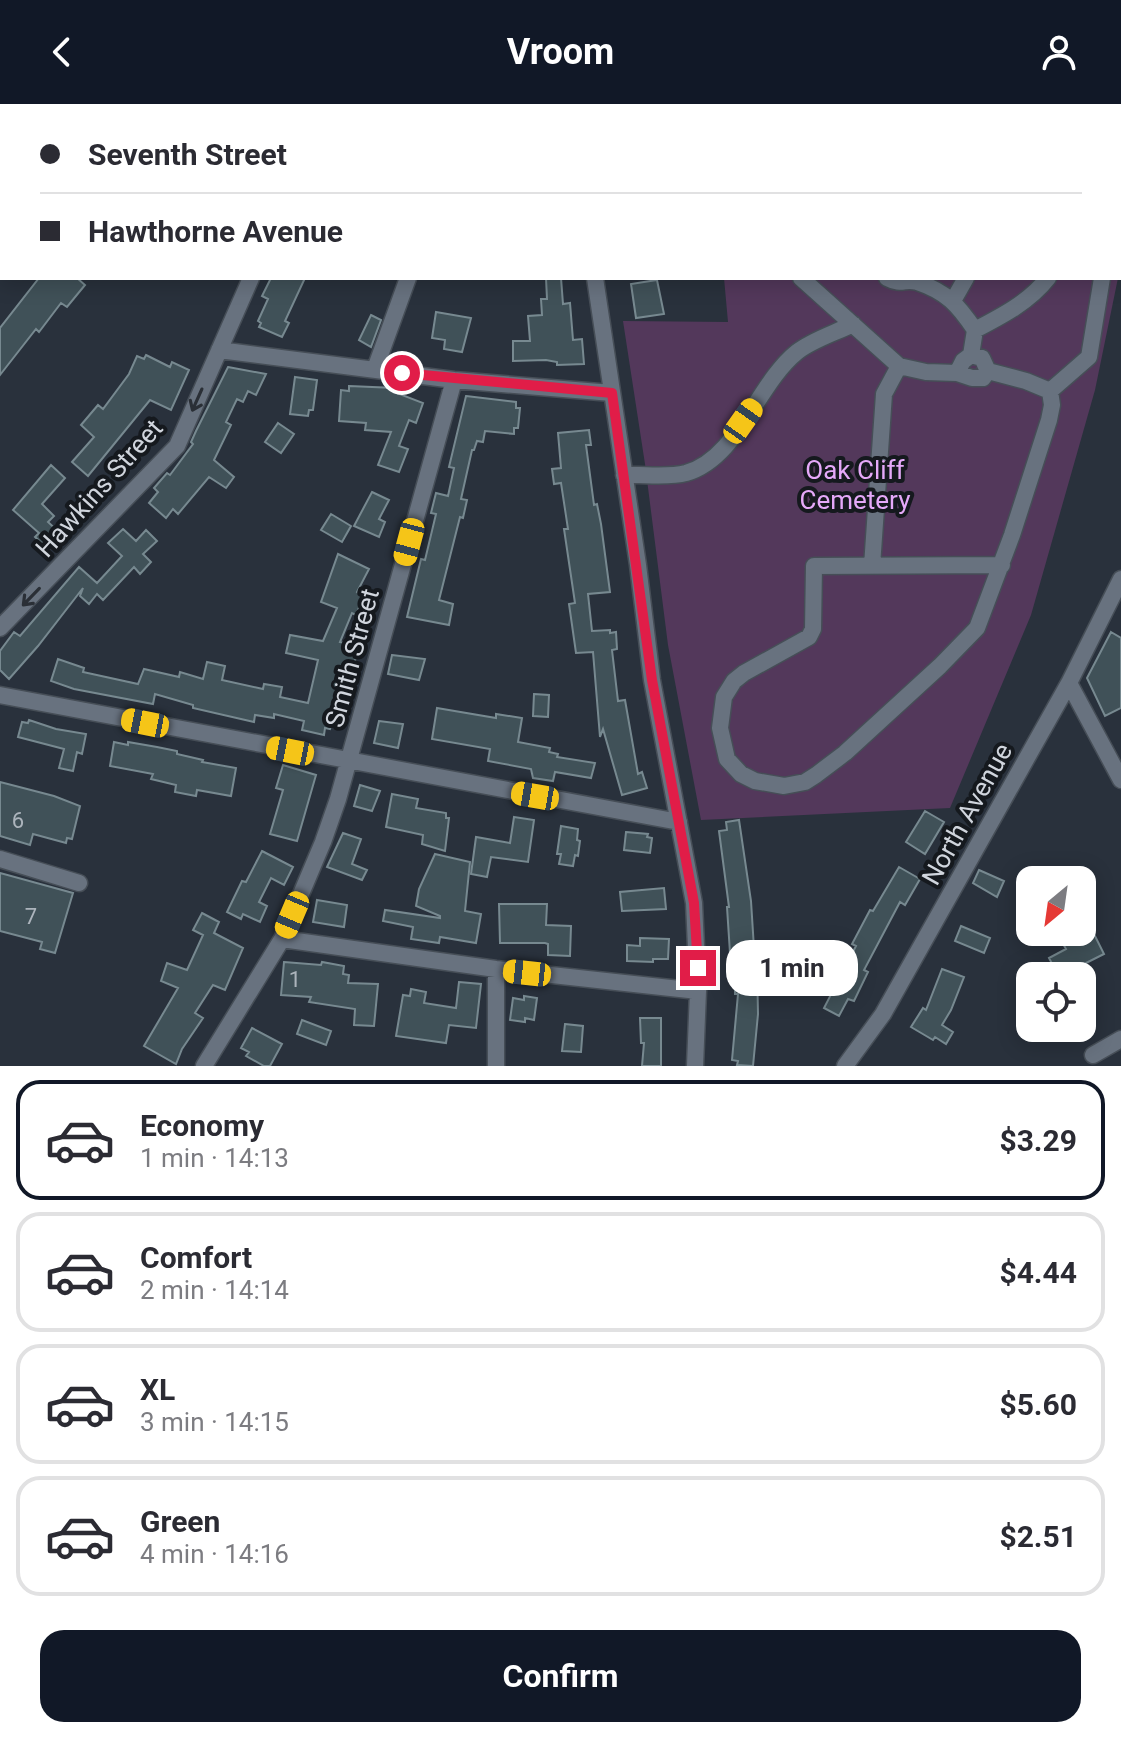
<!DOCTYPE html>
<html lang="en">
<head>
<meta charset="utf-8">
<style>
  body { margin:0; font-family:Roboto,sans-serif; background:#f2f2f3; color:#2b2b33; height:100vh; display:flex; flex-direction:column; font-size:30px; white-space:nowrap }
  * { box-sizing:border-box; margin:0 }
  p { font-size:26px; color:#7c7c81 }
  .icon { flex:none; width:44px; height:44px; fill:none; stroke:currentColor; stroke-width:2; stroke-linecap:round; stroke-linejoin:round }
  .map { position:relative; height:962px; overflow:hidden }
  .panel { display:flex; flex-direction:column; background:#fff; flex:1 }
  .panel>* { flex:none }
  .hud { position:absolute; left:0px; top:0px; width:1122px; height:176px; box-shadow:0 4px 20px #0003; display:grid; align-content:center; height:176px; padding:0 40px; background:#fff }
  .needle { width:52px; rotate:209deg }
  .controls { position:absolute; left:1016px; top:762px; display:grid; gap:16px }
  .controls a { display:grid; place-items:center; width:80px; height:80px; border-radius:16px; background:#fff; box-shadow:0 4px 20px #0003; font-size:40px }
  .end { position:absolute; width:36px; height:36px; margin:-18px; border:10px solid #e11d48; background:#fff; box-shadow:0 0 0 4px #fff }
  .from { border-radius:50% }
  .bubble { position:absolute; height:56px; border-radius:24px; background:#fff; box-shadow:0 4px 20px #0003; font-size:26px; font-weight:700; line-height:56px; text-align:center }
  .car { position:absolute; width:24px; height:48px; margin:-24px -12px; border-radius:10px; box-shadow:0 0 6px 2px #0007; background:linear-gradient(#f5c518 24%,#345 0 40%,#f5c518 0 76%,#345 0 86%,#f5c518 0) }
  .hud b { display:flex; align-items:center; gap:28px; height:76px; font-size:30px }
  .hud b+b { border-top:2px solid #e1e1e2 }
  .hud i { width:20px; height:20px; background:#2b2b33 }
  ul { padding:14px 0 0; list-style:none }
  li { display:flex; align-items:center; gap:24px; height:120px; margin:0 16px 12px; padding:0 24px; border:4px solid #e1e1e2; border-radius:24px }
  li div { flex:1 }
  li b { display:block; font-size:30px }
  li em { font-style:normal; font-weight:700 }
  li.active { border-color:#111827 }
  li>.icon { width:72px; height:72px; stroke-width:1.5 }
  .button { display:flex; gap:16px; margin-top:auto; padding:16px 40px }
  .button a { flex:1; height:92px; border-radius:24px; background:#111827; color:#fff; font-size:32px; font-weight:700; line-height:92px; text-align:center }
  header { display:flex; justify-content:space-between; align-items:center; height:104px; padding:0 40px; background:#111827; color:#fff; font-size:36px; font-weight:700 }
  .map>svg:first-child { display:block }
  .green { fill:#53385b }
  .building { fill:#405158; stroke:#778990; stroke-width:2 }
  .lines { fill:none; stroke-linecap:round; stroke-linejoin:round }
  .minor-casing { stroke:#464e57; stroke-width:19 }
  .minor { stroke:#68727f; stroke-width:16 }
  .oneway { stroke:#2a2f36 }
  .route { stroke:#e11d48; stroke-width:10 }
  .labels { text-anchor:middle; dominant-baseline:central; stroke-width:8; stroke-linejoin:round; paint-order:stroke }
  .number-label { font-size:22px; fill:#acb4bc }
  .park-label { font-size:26px; fill:#e5a9f9; stroke:#15191e }
  .street-label { font-size:26px; fill:#d0d5dd; stroke:#15191e }
</style>
</head>
<body>
<header><svg class="icon" aria-label="back" viewBox="0 0 24 24"><path d="M15 5l-7 7 7 7"/></svg>Vroom<svg class="icon" aria-label="person" viewBox="0 0 24 24"><circle cx="12" cy="8" r="4"/><path d="M4 21q1-7 8-7t8 7"/></svg></header>
<div class="map">
<svg width="1121" height="962" viewBox="0 0 1121 962">
  <rect width="100%" height="100%" fill="#29313c"/>
  <path class="green" d="M801,0h320l-1,166v-164h-322z
    M724,174h394l-23,112 -64,225 -81,193 -249,12 -33,-175 -23,-181 -22,-143 105,1z"/>
  <path class="building" d="M39,174h38l8,7 -18,22 -6,-4 -22,29 -3,-3 -36,46v-47z
    M271,174h34l-20,43 4,2 -7,14 -23,-10 2,-4 -3,-2 10,-22 -6,-3z
    M546,174h15l2,26 7,-1 3,37 9,-1 2,25 -27,1v-3l-11,-2 -33,1v-20h17l-2,-25 14,-1 -1,-16h6z
    M657,176l7,34 -28,4 -5,-34z
    M436,208l35,6 -9,34 -18,-3 1,-9 -13,-2z
    M371,211l10,5 -10,27 -12,-7z
    M146,251l24,12 2,-5 17,8 -18,40 -21,-10 -62,76 -16,-14 22,-25 -13,-12 17,-20 5,4 26,-35 8,-18 7,3z
    M228,263l38,7 -10,21 -8,-4 -5,11 -6,-3 -11,23 5,3 -17,35 20,17 -8,11 -17,-11 -31,37 -5,-5 -7,9 -17,-15 9,-11 -4,-4 13,-15 3,2 23,-31 -2,-2 5,-11z
    M295,273l22,3 -4,30h-4l-1,6 -18,-2z
    M349,282l46,2 -1,4 29,11 -7,20 -7,-3 -10,26 9,3 -9,23 -21,-7 13,-33 -26,-2 1,-7 -27,-2 2,-31 8,1z
    M466,292l50,6v6h4l-2,20h-4v6l-29,-3 -2,11 -6,-1 -3,9h-2l-11,49 6,1 -4,18 -3,-1 -21,83 14,4 -4,21 -42,-8 14,-58 4,1 11,-46 -5,-1 5,-20 12,3 6,-28 -5,-1z
    M278,319l16,11 -13,19 -16,-11z
    M589,326l2,15h-5l8,60 3,-1 4,20 9,68 -22,2 4,37 18,-1v3l6,-1 1,17 -5,1 6,51 7,-1 13,74 4,-2 5,16 -25,7 -19,-66 -3,8 -7,-85 -17,1 -7,-49 6,-1 -11,-74h4l-7,-46 -7,1 -2,-15 9,-1 -3,-35z
    M51,361l14,13 -23,26 12,12 -6,6 12,11 -13,15 -12,-11 4,-4 -26,-23z
    M372,388l17,8 -10,19 6,3 -6,15 -25,-11z
    M331,410l20,12 -9,16 -21,-12z
    M123,425l13,12 10,-11 11,11 -14,13 8,8 -11,12 -6,-7 -31,33 -6,-6 -8,10 -9,-8 3,-8 -45,58 -29,33 -9,-9v-19l14,-19 6,4 59,-69 18,16 25,-27 -14,-13z
    M338,450l31,15 -12,23 6,6 -7,17 -4,-2 -12,29 18,4 -4,20 -8,-2 -16,65 -5,-1 -1,7 -22,-5 2,-9 -30,-7v4l-19,-3 -1,7 -61,-14v-3l-38,-11 -2,10 -79,-15 -23,-8 7,-22 26,9 -1,4 55,12 6,-15 35,8 1,-5 23,7 4,-17 18,4 -3,14 41,9 1,-5 18,3 -2,10 28,6 10,-43 -32,-7 4,-18 33,6 14,-33 -16,-6z
    M1111,528l10,6v70l-16,8 -18,-38z
    M392,551l33,4 -6,21 -31,-6z
    M534,590l15,1 -1,22 -15,-1z
    M437,604l59,10v-4l26,4 -4,24 32,6 -1,4 9,2 -1,3 38,6 -4,15 -36,-6 -2,9 -20,-3 -2,-9 -43,-8 2,-12 -58,-10z
    M29,616l27,9 30,5 -4,20 -5,-2 -4,19 -14,-3 5,-19 -46,-12 4,-15 6,1z
    M379,617l24,3 -5,24 -24,-5z
    M114,638l14,3v-3l29,5 20,4v3l26,6 -1,2 34,6 -5,28 -34,-6 -1,6 -21,-4 1,-7 -25,-6 2,-5 -43,-8z
    M283,661l33,10 -19,66 -27,-7 13,-44 -7,-2z
    M0,678l54,14 26,10 -8,33 -5,-1 -1,5 -33,-9 -3,11 -30,-9z
    M360,681l20,6 -8,20 -18,-5z
    M392,690l26,5 -2,9 30,5v5h3l-4,33 -23,-7 1,-9 -37,-8z
    M925,707l19,11 -19,32 -19,-12z
    M514,713l20,3 -6,42 -37,-5 -4,20 -16,-3 5,-37 34,6z
    M739,716l12,81 4,63h2l1,50 -5,52 -16,-1 1,-4 -6,-1 6,-66h-3v-42l-5,1 -3,-46h2l-10,-76 8,-1 -1,-8z
    M561,722l17,3 -1,11 3,1 -2,15 -3,-1 -2,11 -14,-2 2,-10h-4z
    M626,728l22,2 -1,3 5,1 -2,15 -26,-3z
    M343,729l18,6 -9,25 15,6 -5,10 -35,-13z
    M262,747l31,16 -9,18 -13,-7 -12,24 8,4 -7,16 -17,-8 -2,5 -14,-7 15,-31 4,1z
    M435,750l35,8 -5,49 16,3 -5,29 -36,-6 -1,6 -28,-4 2,-12 -30,-6 2,-11 55,8v-2l-24,-10 3,-17z
    M899,763l21,12 -15,26 -5,-3 -36,68 4,2 -14,29 -6,-2 -9,17 -15,-8 32,-62 -4,-2 18,-34 3,1z
    M979,766l25,11 -7,16 -24,-14z
    M0,769l73,20 -18,60 -15,-4 2,-7 -42,-11z
    M664,784l2,21 -44,2 -2,-19z
    M317,796l30,5 -3,22 -31,-5z
    M499,800h48l-1,21 25,1 -1,30 -22,-1v-11l-3,-1h-45z
    M202,809l17,9 -5,11 29,15 -18,42 -12,-5 -18,28 8,5 -21,31 -6,15 -32,-18 34,-58 -17,-7 6,-18 20,7 16,-35 -10,-5z
    M961,822l29,12 -6,15 -29,-12z
    M1094,830l10,20 -18,9 4,7 -10,5 -4,-7 -18,7 -9,-17 17,-9 -4,-7 11,-6 4,7z
    M640,834l29,1 -1,20h-15v3l-26,-1v-16l13,1z
    M284,858l37,3 1,-3 22,4 -1,8 6,1 -1,8 30,1 -4,42 -20,-1 1,-16 -46,-7 2,-5 -30,-2z
    M942,865l22,8 -13,33 -9,15 11,7 -7,12 -11,-7 -2,3 -22,-13 12,-19 3,2z
    M459,878l22,2 -5,44 -27,-3 -3,18 -50,-7 7,-41 7,1 1,-7 15,3 -2,11 32,5z
    M524,892l13,2 -3,22 -9,-2v4l-15,-2 3,-22 11,2z
    M640,914h21v48h-19l2,-23h-3z
    M302,916l29,11 -5,14 -29,-11z
    M565,920l18,2 -2,26 -19,-1z
    M252,924l30,16 -12,22h-6l-18,-10 3,-4 -8,-4z"/>
  <g class="lines">
    <defs>
      <path id="minor" d="M42,0l3,2
        M569,0v2
        M884,0l1,2
        M1025,0v2
        M91,2l1,-2
        M343,2l1,-2
        M763,2l3,-2
        M0,147l2,-3
        M595,174l43,287 14,115 42,223 4,88 -3,75
        M801,174l98,88 27,6 31,1 15,5h11l5,-7 -6,-13 -11,-3 -8,6 -6,12
        M887,174c15,8 18,0 30,4 30,10 41,23 58,48
        M954,195l12,-21
        M219,246l235,30 158,13
        M971,251l4,-25c27,-14 54,-28 73,-52
        M375,265l33,-91
        M988,267l38,10 24,10 39,-34 13,-79
        M624,371c20,-1 43,3 62,-2 52,-15 71,-89 111,-121 15,-12 38,-19 56,-28
        M1002,461l-188,1 -1,63 -4,8 -65,36 -10,8 -10,16 -4,31 7,31 14,15 14,7 29,5 21,-4 11,-7 29,-22 95,-87 37,-38 35,-93 37,-115 3,-15 -2,-14
        M872,462l12,-172 15,-28
        M0,524l177,-182 74,-168
        M1069,579l52,97
        M0,591l679,127
        M0,755l79,24
        M282,835l214,30 202,22
        M1093,951l28,-16
        M204,962l78,-127 41,-97 15,-43 116,-419
        M496,962v-97
        M845,962l38,-52 186,-331 52,-104"/>
    </defs>
    <use href="#minor" class="minor-casing"/>
    <use href="#minor" class="minor"/>
  </g>
  <defs><path id="oneway-shaft" d="M-6 0H5M1.5-3L5.5 0L1.5 3" fill="none" stroke-width="1.6" stroke-linecap="round" stroke-linejoin="round" transform="scale(2)"/></defs>
  <g class="oneway">
    <use href="#oneway-shaft" transform="translate(197 296) rotate(114)"/>
    <use href="#oneway-shaft" transform="translate(31 493) rotate(134)"/>
  </g>
  <g class="lines">
    <path class="route" d="M402,269l210,20 40,287 42,223 4,65"/>
  </g>
  <g class="labels">
    <g class="number-label">
      <text x="18" y="716">6</text>
      <text x="31" y="812">7</text>
      <text x="295" y="875">1</text>
    </g>
    <g class="park-label">
      <text x="855" y="366">Oak Cliff<tspan x="855" dy="30">Cemetery</tspan></text>
    </g>
    <g class="street-label">
      <text transform="translate(99 384) rotate(-48)">Hawkins Street</text>
      <text transform="translate(352 554) rotate(-75)">Smith Street</text>
      <text transform="translate(967 710) rotate(-61)">North Avenue</text>
    </g>
  </g>
</svg>
<div class="controls">
<a><svg class="needle" viewBox="-14 -14 28 28"><path d="M0-13l5 13h-10z" fill="#e53935"/><path d="M0 13l5-13h-10z" fill="#7c7c81"/></svg></a>
<a><svg class="icon" aria-label="locate" viewBox="0 0 24 24"><circle cx="12" cy="12" r="6"/><path d="M12 2v4M12 18v4M2 12h4M18 12h4"/></svg></a>
</div>
<i class="end from" style="left:402px;top:269px"></i>
<i class="end" style="left:698px;top:864px"></i>
<div class="bubble" style="left:726px;top:836px;width:132px">1 min</div>
<i class="car" style="left:743px;top:317px;rotate:35deg"></i>
<i class="car" style="left:409px;top:438px;rotate:195deg"></i>
<i class="car" style="left:145px;top:619px;rotate:281deg"></i>
<i class="car" style="left:290px;top:647px;rotate:281deg"></i>
<i class="car" style="left:535px;top:692px;rotate:280deg"></i>
<i class="car" style="left:292px;top:811px;rotate:203deg"></i>
<i class="car" style="left:527px;top:869px;rotate:276deg"></i>
<div class="hud">
<b><i class="from"></i>Seventh Street</b>
<b><i></i>Hawthorne Avenue</b>
</div>
</div>
<section class="panel">
<ul>
<li class="active"><svg class="icon" aria-label="car" viewBox="0 0 24 24"><path d="M5 17H2v-5l4-1 3-4h7l3 4 3 1v5h-3M9 17h6M6 11h13"/><circle cx="7" cy="17" r="2"/><circle cx="17" cy="17" r="2"/></svg><div><b>Economy</b><p>1 min · 14:13</p></div><em>$3.29</em></li>
<li><svg class="icon" aria-label="car" viewBox="0 0 24 24"><path d="M5 17H2v-5l4-1 3-4h7l3 4 3 1v5h-3M9 17h6M6 11h13"/><circle cx="7" cy="17" r="2"/><circle cx="17" cy="17" r="2"/></svg><div><b>Comfort</b><p>2 min · 14:14</p></div><em>$4.44</em></li>
<li><svg class="icon" aria-label="car" viewBox="0 0 24 24"><path d="M5 17H2v-5l4-1 3-4h7l3 4 3 1v5h-3M9 17h6M6 11h13"/><circle cx="7" cy="17" r="2"/><circle cx="17" cy="17" r="2"/></svg><div><b>XL</b><p>3 min · 14:15</p></div><em>$5.60</em></li>
<li><svg class="icon" aria-label="car" viewBox="0 0 24 24"><path d="M5 17H2v-5l4-1 3-4h7l3 4 3 1v5h-3M9 17h6M6 11h13"/><circle cx="7" cy="17" r="2"/><circle cx="17" cy="17" r="2"/></svg><div><b>Green</b><p>4 min · 14:16</p></div><em>$2.51</em></li>
</ul>
<div class="button"><a>Confirm</a></div>
</section>
</body>
</html>
